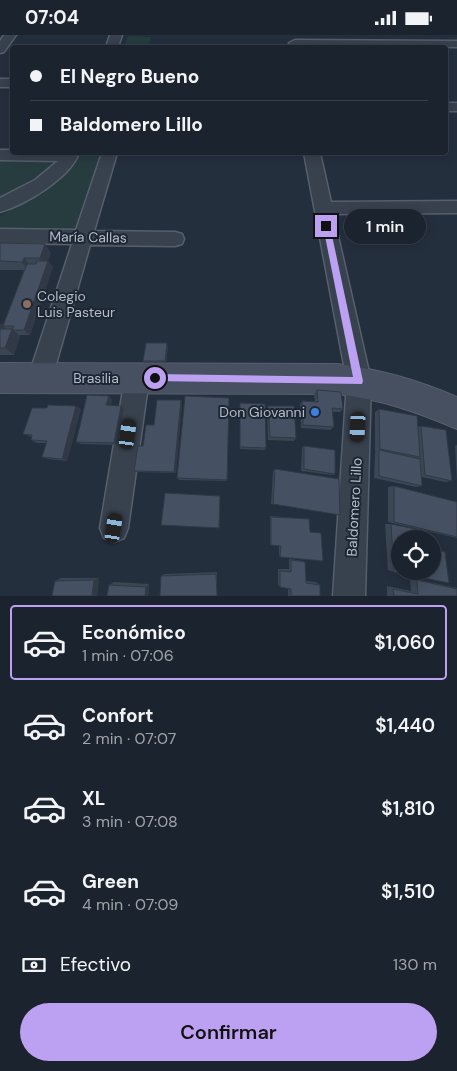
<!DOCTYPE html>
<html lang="es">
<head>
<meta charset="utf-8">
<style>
  body { margin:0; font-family:"DM Sans",sans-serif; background:#282f3a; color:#f1f3f6; height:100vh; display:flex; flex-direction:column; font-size:19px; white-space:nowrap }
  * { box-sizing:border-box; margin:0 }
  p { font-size:16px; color:#a0a4aa }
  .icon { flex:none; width:28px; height:28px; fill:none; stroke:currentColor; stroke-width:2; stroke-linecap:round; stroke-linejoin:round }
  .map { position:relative; height:561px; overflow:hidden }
  .side { display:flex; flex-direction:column; background:#1b232e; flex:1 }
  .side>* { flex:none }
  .top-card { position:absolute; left:10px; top:10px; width:438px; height:110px; border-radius:5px; box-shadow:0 2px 12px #0003,0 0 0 1px #39404a; display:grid; align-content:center; height:110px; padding:0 20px; background:#1b232e }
  .controls { position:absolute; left:391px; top:495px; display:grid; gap:10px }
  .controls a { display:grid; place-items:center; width:50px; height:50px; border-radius:50%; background:#1b232e; box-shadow:0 2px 12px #0003,0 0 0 1px #39404a; font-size:25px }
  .end { position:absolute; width:22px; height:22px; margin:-11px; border:6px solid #bca0f2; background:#111; box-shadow:0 0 0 2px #111 }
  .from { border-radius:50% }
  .bubble { position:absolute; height:35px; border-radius:18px; background:#1b232e; box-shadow:0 2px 12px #0003,0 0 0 1px #39404a; font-size:16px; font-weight:600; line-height:35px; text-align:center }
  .car { position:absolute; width:15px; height:30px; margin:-15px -8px; border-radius:6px; box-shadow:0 0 4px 1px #0007; background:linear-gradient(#222 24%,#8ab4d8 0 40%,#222 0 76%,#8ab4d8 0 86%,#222 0) }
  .top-card b { display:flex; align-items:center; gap:18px; height:48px; font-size:19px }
  .top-card b+b { border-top:1px solid #39404a }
  .top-card i { width:12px; height:12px; background:#f1f3f6 }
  ul { padding:9px 0 0; list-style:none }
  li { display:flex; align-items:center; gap:15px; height:75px; margin:0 10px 8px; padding:0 10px; border:2px solid transparent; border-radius:5px }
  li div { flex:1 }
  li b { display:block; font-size:19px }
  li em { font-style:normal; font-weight:600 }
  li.current { border-color:#bca0f2 }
  li>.icon { width:45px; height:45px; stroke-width:1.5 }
  .pay { display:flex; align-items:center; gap:12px; height:55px; padding:0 20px; font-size:19px }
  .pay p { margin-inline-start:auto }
  .action { display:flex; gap:10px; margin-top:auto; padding:10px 20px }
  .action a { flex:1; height:58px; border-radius:30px; background:#bca0f2; color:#111; font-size:20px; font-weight:600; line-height:58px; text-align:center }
  .status { display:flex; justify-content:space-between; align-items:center; height:35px; padding:0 25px; background:#1b232e; direction:ltr }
  .status svg { height:14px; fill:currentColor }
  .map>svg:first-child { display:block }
  .green { fill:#263c3f }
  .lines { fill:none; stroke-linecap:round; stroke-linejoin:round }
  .street-casing { stroke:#565f6c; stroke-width:3 }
  .secondary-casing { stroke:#565f6c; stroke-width:2 }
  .street { fill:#38414e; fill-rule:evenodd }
  .secondary { fill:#465061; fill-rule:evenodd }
  .wall { fill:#3b4654 }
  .shaded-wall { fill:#303945 }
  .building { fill:#455162; stroke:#303945 }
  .route { fill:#bca0f2 }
  .education-dot { fill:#8d6e63; stroke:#1d2633; stroke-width:2 }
  .shop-dot { fill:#3f7fe0; stroke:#1d2633; stroke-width:2 }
  .labels { text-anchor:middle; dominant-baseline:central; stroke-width:4; stroke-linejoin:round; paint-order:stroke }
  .street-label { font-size:14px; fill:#b4bcc9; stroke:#1d2633 }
  .poi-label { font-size:14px; fill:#b4bcc9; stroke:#1d2633; text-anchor:start }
</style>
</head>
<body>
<div class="status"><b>07:04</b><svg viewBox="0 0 49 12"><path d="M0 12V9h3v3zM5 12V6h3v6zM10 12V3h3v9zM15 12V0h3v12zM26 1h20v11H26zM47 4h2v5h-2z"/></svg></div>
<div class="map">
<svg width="457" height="561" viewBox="0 0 457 561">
  <rect width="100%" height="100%" fill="#242f3e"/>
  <path class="green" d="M128,1l23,1 -3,10h-24z
    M77,118h27l-26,78h-78v-15l60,-35z
    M0,123l57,1 -6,9 -51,30z"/>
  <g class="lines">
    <defs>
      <path id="street" d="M4,0h12l-12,17 -4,1v-12z
        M110,0h12l-4,12h-12z
        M295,5l162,1v6l-166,-2 -2,-2z
        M0,44h12v8h-12z
        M445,68h12v8h-12z
        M0,115h12v3h67c-9,25 -54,52 -79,59v-14l35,-18 23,-19 -58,-1z
        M102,118h15l-23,78 81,1 7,2 2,5 -2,5 -7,2 -85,-1 -38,133 -4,8 -8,3 -8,-3 -4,-8 44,-134 -72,-1v-14l76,1z
        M304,118h16l11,49 126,-1v12l-124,1 38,167 -6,215h-32l14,-215z
        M137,332l8,3 4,8 -21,150 -4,10 -10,4 -10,-4 -4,-10 25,-150 4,-8z"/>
      <path id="secondary" d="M0,328l337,1c42,5 81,16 120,33v32c-40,-17 -77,-30 -120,-35l-337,-1z"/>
    </defs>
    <use href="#street" class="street-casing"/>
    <use href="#secondary" class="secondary-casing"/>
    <use href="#street" class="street"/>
    <use href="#secondary" class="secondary"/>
  </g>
  <path class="wall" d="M0,208l51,10 -3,8 5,6 -23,68h-11l1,1 -6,19h-14v-32l3,2 21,-55h-24z
    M168,311l-2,17h-22l-1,-2z
    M317,355l26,19 -3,3h-8l2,15 -4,3 -29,-2 -1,-23 2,-4 13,1 -1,-8z
    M229,363l-2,83 -48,-1 -2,-2z
    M112,364l-1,6 13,4 -6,36 -37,-1 -5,-2z
    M181,365l1,4 -6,69 -39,-1 -3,-1 9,-25 11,-21z
    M240,371l26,42 -1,2 -25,-1z
    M268,371l28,32 -2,3 -26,-1 -1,-31z
    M81,374l-14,52 -19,-2 -6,-2 4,-14h-9l-6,-3 1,-3 -9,-3z
    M379,374l39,18 3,-1 31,55 -7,1 -23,-5v9l-6,1 -42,-9 1,-26 1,-1h-1v-39z
    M457,410v36l-2,-35z
    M304,411l31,28 -3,1 -31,-4 1,-23z
    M275,434l65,46 -69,-11 2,-33z
    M394,451l63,16v36l-69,-16v-35z
    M270,481l39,3 1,13 11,1 -41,24 -1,-2v-10h-8l-1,-1z
    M385,489h6l9,47 -6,1 -6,-2z
    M289,524l14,2 2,1 1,19 10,1 4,3v11h-32v-7l-8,-2 -2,-2v-16h11z
    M217,537v24h-57l1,-20 3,-2z
    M61,543h38l-2,18h-45l3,-15z
    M410,543l47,10v8h-70v-10l24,5z
    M114,547l35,2 -1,12h-41l2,-11z"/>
  <path class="shaded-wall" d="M45,209l6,9 -5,14 -6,-9z
    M24,223l7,8 -2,5 -7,-9z
    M48,226l5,6 -23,68 -6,-5z
    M0,288l4,3h-1l5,4 -8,1z
    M12,294l8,7 -6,19 -9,-7z
    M167,308l1,3 -2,17 -1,-2z
    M109,361l3,3 -2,10 -4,-4z
    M181,365l1,4 -6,69 -2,-1z
    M76,371l5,3 -14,52 -5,-2z
    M121,371l3,3 -6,36 -4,-2z
    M99,543l-2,18h-5l2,-16z
    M149,549l-1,12h-3l1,-9z"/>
  <path class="building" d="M0,208l45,1 -5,14h-16l-2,4 -22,-1z
    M37,226h11l-24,69h-12l2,-4h-11l24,-62h9z
    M0,294h12l-7,19h-5z
    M146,308h21l-2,18h-22z
    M317,355l24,2 2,17 -11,-1 2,19 -31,-2 -1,-24 16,1z
    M87,360l22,1 -3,9 15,1 -7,37 -38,-1z
    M185,361l44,2 -2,82 -50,-2z
    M157,365h24l-7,72 -40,-1 4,-25h5l3,-21h8z
    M240,368l25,1 1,44 -26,-1z
    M48,370l28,1 -14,53 -20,-2 5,-16 -16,-1 1,-5 -9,-1 9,-26h15z
    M268,371h26l2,32 -26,-1z
    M379,374l38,7 3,41 -40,-8z
    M421,391l25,4 6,51 -27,-6z
    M304,411l31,4v24l-31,-5z
    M379,415l41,9 2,27 -43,-10z
    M275,434l64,10 1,36 -67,-11z
    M394,451l63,16v35l-63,-15z
    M165,458l55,3 -1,32 -58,-3z
    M271,482l38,2 1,13 11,1 2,28 -43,-4 1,-11 -10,-1z
    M391,489l25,5 1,10h-17v32h32v-22l13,3 4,31 -55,-11z
    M291,525l14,2 1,21 14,2v11h-29v-7l-11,-2v-16l11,1z
    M216,539l1,22h-57l1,-20z
    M94,545l-2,16h-40l3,-15z
    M417,545l40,9v7h-63l-1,-7 25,5z
    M109,550l37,2 -1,9h-38z"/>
  <path class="route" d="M326,189l4,2 33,155 -1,3 -210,-3 -2,-3 5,-4 198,3 -30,-151z"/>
  <circle class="education-dot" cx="27" cy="269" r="5"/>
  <circle class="shop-dot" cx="315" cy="377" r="5"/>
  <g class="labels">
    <g class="street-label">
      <text transform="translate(88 202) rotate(1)">María Callas</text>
      <text x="96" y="343">Brasilia</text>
      <text transform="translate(354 472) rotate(-87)">Baldomero Lillo</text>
    </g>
    <g class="poi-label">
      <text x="37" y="261">Colegio<tspan x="37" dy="16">Luis Pasteur</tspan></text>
      <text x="305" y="377" text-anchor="end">Don Giovanni</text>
    </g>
  </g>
</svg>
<div class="controls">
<a><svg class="icon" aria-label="locate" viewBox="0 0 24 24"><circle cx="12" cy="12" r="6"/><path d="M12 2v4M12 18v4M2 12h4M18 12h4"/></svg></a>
</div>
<i class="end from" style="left:155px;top:343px"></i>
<i class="end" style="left:326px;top:191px"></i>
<div class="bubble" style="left:344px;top:174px;width:82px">1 min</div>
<i class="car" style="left:358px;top:392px;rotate:183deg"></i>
<i class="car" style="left:128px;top:399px;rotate:8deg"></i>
<i class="car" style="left:114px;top:493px;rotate:9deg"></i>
<div class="top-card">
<b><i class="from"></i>El Negro Bueno</b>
<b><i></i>Baldomero Lillo</b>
</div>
</div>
<section class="side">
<ul>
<li class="current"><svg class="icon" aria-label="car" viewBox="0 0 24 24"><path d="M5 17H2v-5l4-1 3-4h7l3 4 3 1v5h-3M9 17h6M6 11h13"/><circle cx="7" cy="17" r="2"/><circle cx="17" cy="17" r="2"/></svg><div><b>Económico</b><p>1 min · 07:06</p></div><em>$1,060</em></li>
<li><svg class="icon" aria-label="car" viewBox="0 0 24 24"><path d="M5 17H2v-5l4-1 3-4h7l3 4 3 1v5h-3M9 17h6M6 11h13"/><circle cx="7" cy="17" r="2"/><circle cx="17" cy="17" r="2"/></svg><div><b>Confort</b><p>2 min · 07:07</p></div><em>$1,440</em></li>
<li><svg class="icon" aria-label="car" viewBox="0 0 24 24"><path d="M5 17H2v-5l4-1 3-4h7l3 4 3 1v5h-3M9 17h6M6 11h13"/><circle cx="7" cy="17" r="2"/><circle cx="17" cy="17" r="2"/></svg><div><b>XL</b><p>3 min · 07:08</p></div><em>$1,810</em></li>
<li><svg class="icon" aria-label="car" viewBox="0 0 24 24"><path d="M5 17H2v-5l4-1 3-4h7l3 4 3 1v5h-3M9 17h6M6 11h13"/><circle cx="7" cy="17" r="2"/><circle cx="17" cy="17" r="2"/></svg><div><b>Green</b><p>4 min · 07:09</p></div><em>$1,510</em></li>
</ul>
<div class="pay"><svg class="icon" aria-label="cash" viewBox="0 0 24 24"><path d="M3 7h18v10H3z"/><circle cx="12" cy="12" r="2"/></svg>Efectivo<p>130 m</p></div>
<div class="action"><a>Confirmar</a></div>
</section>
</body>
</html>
